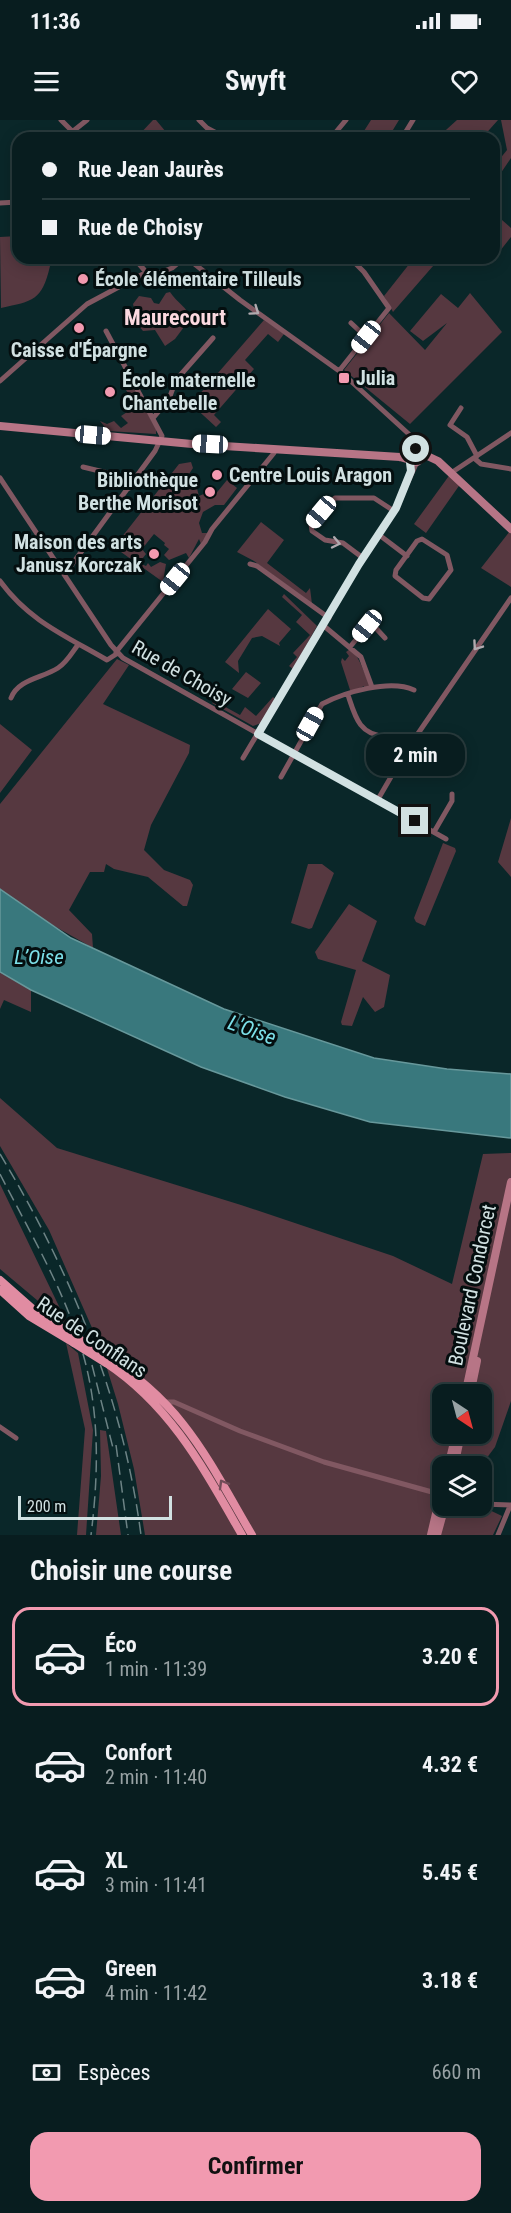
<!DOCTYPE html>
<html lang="fr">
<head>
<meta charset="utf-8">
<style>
  body { margin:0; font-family:"Roboto Condensed",sans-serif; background:#112628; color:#f1f3f6; height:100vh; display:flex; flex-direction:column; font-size:22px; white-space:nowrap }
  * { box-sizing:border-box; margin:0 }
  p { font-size:20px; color:#98a2a4 }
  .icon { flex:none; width:33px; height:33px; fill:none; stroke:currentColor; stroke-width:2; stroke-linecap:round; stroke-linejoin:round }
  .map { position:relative; height:1415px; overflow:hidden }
  .drawer { display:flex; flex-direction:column; background:#081d1f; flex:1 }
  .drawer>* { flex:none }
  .guide { position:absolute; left:12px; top:12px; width:488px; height:132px; border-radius:18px; box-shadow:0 3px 15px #0003,0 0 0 2px #293b3d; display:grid; align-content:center; height:132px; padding:0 30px; background:#081d1f }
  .needle { width:39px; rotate:144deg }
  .tools { position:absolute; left:432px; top:1264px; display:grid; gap:12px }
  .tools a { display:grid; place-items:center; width:60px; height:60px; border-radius:12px; background:#081d1f; box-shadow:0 3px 15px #0003,0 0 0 2px #293b3d; font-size:30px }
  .scale { position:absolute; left:18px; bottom:15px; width:154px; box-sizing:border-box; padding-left:6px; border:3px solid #d1e1e2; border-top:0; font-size:16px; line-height:21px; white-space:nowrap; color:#d1e1e2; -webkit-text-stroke:4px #040e0f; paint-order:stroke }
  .end { position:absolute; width:27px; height:27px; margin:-14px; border:8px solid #d1e1e2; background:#111; box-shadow:0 0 0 3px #111 }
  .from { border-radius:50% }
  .bubble { position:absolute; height:42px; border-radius:18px; background:#081d1f; box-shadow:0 3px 15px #0003,0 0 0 2px #293b3d; font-size:20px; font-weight:700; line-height:42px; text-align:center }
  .car { position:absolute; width:18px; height:36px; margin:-18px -9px; border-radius:8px; box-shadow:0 0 4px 2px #0007; background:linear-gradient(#fff 24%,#345 0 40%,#fff 0 76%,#345 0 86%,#fff 0) }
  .guide b { display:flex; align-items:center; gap:21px; height:57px; font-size:22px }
  .guide b+b { border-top:2px solid #293b3d }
  .guide i { width:15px; height:15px; background:#f1f3f6 }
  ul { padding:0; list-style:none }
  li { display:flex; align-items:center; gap:18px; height:99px; margin:0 12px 9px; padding:0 18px; border:3px solid transparent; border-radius:18px }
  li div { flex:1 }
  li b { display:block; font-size:22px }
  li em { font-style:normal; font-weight:700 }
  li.selected { border-color:#f29ab0 }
  li>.icon { width:54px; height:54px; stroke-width:1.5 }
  h2 { padding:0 30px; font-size:27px; line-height:72px }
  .pay { display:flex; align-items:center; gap:15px; height:66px; padding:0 30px; font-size:22px }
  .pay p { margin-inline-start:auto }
  .button { display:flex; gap:12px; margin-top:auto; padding:12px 30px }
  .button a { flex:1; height:69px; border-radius:18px; background:#f29ab0; color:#111; font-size:24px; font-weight:700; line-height:69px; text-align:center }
  .status { display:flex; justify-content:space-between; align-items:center; height:42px; padding:0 30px; background:#081d1f; direction:ltr }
  .status svg { height:16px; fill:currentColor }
  header { display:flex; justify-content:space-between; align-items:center; height:78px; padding:0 30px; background:#081d1f; font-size:27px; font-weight:700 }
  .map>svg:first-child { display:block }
  .green { fill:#563840; fill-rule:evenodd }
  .water { fill:#39787d; stroke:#67989b; stroke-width:1.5 }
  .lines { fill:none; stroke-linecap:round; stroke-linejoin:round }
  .minor { stroke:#815862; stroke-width:5 }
  .secondary { stroke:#b77586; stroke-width:8 }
  .primary { stroke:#e18ca2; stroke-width:8 }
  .rail { stroke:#6d8385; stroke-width:1.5; stroke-dasharray:12 6; stroke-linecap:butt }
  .minor-bridge { stroke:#815862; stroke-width:5 }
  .primary-bridge { stroke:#e18ca2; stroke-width:8 }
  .oneway { stroke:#b1aaaf }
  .oneway2 { stroke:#724d58 }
  .route { stroke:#d1e1e2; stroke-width:8 }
  .poi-dot { fill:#f29ab0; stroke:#040e0f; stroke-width:2 }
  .labels { text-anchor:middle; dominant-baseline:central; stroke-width:6; stroke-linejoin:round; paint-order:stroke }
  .poi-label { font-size:20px; font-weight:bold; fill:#d1e1e2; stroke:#040e0f; text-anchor:start }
  .street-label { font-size:20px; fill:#d1e1e2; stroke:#040e0f }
  .water-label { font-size:21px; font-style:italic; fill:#7ce0e9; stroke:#040e0f }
  .quarter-label { font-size:22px; font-weight:bold; fill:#fbd9e0; stroke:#040e0f }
</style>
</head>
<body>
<div class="status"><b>11:36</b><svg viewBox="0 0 49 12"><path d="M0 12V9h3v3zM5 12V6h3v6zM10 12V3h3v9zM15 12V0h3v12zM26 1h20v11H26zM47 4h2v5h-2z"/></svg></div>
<header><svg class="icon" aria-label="menu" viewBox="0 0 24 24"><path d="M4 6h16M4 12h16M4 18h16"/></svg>Swyft<svg class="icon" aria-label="heart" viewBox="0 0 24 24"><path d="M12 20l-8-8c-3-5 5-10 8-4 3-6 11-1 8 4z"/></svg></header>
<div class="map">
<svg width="511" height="1415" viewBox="0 0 511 1415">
  <rect width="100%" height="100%" fill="#0a2729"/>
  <path class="green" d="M153,0h3l15,18h-35z
    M371,0h28l-11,18h-12l-12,-7z
    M457,0h41l-16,18h-45z
    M501,0h10v38l-17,25v-17l13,-16z
    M494,93l17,15v9l-19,24h-5l-3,-3h10z
    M18,116v22h41l-9,8c-8,35 -17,35 -49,42l-1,-71z
    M414,138h26l-47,54 -9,-16z
    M170,172c7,11 18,15 20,27l-15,20 -10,7 -10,-16 -12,1 -5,-6 -5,-21 6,-8 12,2 3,5 5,1 7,-11z
    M470,173l32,39 -92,92 -66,-54 45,-57 36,37 22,-27 -24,18 -13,-10 31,-37 17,14z
    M264,200l20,14 -6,8 -10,-8 -23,26 9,9 -40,46 7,7 -5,5 -25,-23z
    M127,256l29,53v5l-48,-3 -8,-10 7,3 7,-3 7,7 7,-5 -7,-7 9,-6 -4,-6 6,-5 -12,-18z
    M191,342l2,6 -6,9 5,9 4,-1 3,11 7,-3 8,3 13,-16 10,8 -13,17h-9l-12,7 -4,11 3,10h6l-7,11 -2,-5 -10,19 -3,-5 -17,7 -5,-5 5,-6 -5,-4 1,-2 -11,-9 -12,15 4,5 -7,9 7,3 2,-3 3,4 9,-5 6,2 -3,18 -49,-35 65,-83z
    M451,353l10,10 -35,50 -12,-9z
    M261,402l23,18 -17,23 39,30 4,-5 2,16 -58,-43 -17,-9z
    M510,411l1,1v55l-30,-19z
    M284,474l33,32 -24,43 -4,-3 8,-9 -4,-4 17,-18 -14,-13 6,-7 -20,-18z
    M268,489l23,20 -12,14 1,3 -18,-10 -10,2 -14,23 1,12 -14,-11z
    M350,529c12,10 13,25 21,36l-7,5v-4l-13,7 -10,-31 1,-4 3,3 4,-5 -3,-4z
    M117,539l12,6 -26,39 87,41 -1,8 -38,72 -7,25 20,20 26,10 3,5 -6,21h-4l-35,-29 -34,-8 -8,-5 -2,8h-14l-21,38 23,24 1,14 -60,-34 -33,-25v-85z
    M246,552l15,11 -13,15 -16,-9z
    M224,571l2,1 -6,12 20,11 5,-8 11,9 17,-19 2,2 -14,24 -8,3 -41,-23z
    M0,604l32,26 -32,43z
    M511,698v59l-13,-15z
    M443,723l12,5 1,3 -31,75 -9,-4 -2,-4z
    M308,744h14l12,9 -22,55 -3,1 -18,-6z
    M349,784l28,17 -15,40 28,14 -6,32 -9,5 -12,-15 -11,29 -10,-1 -1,-3 15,-52 -38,-11 -3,-7z
    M0,852l31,18v22l-27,-12 -4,9z
    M0,978l57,50 184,57 152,51 59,28 31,-130 28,-1v248l-16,46 -15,20h-38v39h39l21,10 -9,19h-348l-11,-66 -16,-65 -18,-58 -51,-116 -49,-84zM442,1275h40v39h-40z
    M0,1064l69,143 -69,-58z
    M66,1223l12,10 15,77 -7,105h-9l8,-106z
    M100,1310l6,1 15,104h-25l5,-59z"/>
  <path class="water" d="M0,769l71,49 153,71 150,49 73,11 64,5v64l-141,-16 -85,-25 -84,-30 -170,-77 -31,-18z"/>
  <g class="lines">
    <path class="minor" d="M61,0l18,18
      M199,0l8,8 19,10
      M72,12l15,-12
      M331,18l15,-18
      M402,18l11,-18
      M0,83l18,-1
      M134,138l12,14
      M187,138l53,42 102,73 70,64 6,13
      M351,203l15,14
      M339,251l50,-63 -25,-36 -14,-14
      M0,261l87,-77 58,-31h14l13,-5 12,-10
      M461,288l-11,17 17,12 10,19
      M154,297l15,-18 7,-19 37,-42
      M474,338l7,6 30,5
      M83,347l25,6 21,15
      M451,353l60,-40
      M0,358l111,167 12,13 323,181
      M378,414l29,22
      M422,419l25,16 4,15 -22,29 -6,-1 -28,-22 1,-6 21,-29z
      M363,438l-20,-15 -18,-3 -13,-9 -1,-7 24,-26h39l20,13
      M250,444l7,2 72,52
      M65,454l90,-123 7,-15 -56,-105
      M0,461c29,40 66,55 107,79l11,-7
      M324,506l37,31 11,30
      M350,527l17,-21 6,-1 12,13
      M116,532l89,-110 7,-13 62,-76v-4
      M348,575c7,21 11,40 37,41
      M11,578c7,-19 32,-20 47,-30 8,-5 14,-15 19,-22
      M243,638l124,-208 29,-42 21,-46
      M281,657l41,-73c23,-12 68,-25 92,-14
      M377,681l29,-50 105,-153
      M434,712l18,-31v-7
      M166,1282h8l66,29 84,31 108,30
      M0,1307l16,11
      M482,1384l29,1
      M498,1415l12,-29"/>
    <path class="secondary" d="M0,306l192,18 208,13 10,3
      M421,333l17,8 73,68
      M400,337l16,-8 5,4v6l-4,3h-6l-2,-10
      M465,1275l46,-213
      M470,1275l7,-34
      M448,1347l8,-33
      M454,1347l7,-33
      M431,1415l11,-47
      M437,1415l8,-29"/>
    <path class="primary" d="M0,1160l34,30 37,24
      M0,1170l29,26 45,27
      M106,1236c78,49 101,102 146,179
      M106,1243c65,43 98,106 136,172"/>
    <path class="rail" d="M0,1034c71,118 123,244 141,381
      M0,1054c28,55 61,110 80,170 20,62 19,127 11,191
      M92,1245l22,87
      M116,1325l12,90"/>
    <path class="minor-bridge" d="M432,1372l10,3"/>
    <path class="primary-bridge" d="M71,1214l35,22
      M74,1223l32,20"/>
  </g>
  <defs><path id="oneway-chevron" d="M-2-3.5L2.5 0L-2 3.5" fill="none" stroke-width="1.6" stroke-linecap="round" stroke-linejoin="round" transform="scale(1.5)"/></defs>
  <g class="oneway">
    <use href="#oneway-chevron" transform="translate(255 191) rotate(35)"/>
    <use href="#oneway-chevron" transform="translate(336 423) rotate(12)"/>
    <use href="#oneway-chevron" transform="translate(477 526) rotate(125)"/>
  </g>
  <use class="oneway2" href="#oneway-chevron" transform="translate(223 1364) rotate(-120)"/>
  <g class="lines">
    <path class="route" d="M415,701l-157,-87 101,-170 37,-56 15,-37 -2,-17 7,-5"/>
  </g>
  <g class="poi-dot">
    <circle cx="83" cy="159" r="6"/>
    <circle cx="79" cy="208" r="6"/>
    <rect x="338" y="252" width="12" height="12" rx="3"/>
    <circle cx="110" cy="272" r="6"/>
    <circle cx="217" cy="355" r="6"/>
    <circle cx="210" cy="372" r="6"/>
    <circle cx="154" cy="434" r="6"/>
  </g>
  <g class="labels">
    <g class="poi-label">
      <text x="95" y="159">École élémentaire Tilleuls</text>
      <text x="79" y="230" text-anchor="middle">Caisse d'Épargne</text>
      <text x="356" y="258">Julia</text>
      <text x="122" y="260">École maternelle<tspan x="122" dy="23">Chantebelle</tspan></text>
      <text x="229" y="355">Centre Louis Aragon</text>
      <text x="198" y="360" text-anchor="end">Bibliothèque<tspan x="198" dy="23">Berthe Morisot</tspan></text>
      <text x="142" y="422" text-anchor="end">Maison des arts<tspan x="142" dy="23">Janusz Korczak</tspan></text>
    </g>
    <g class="street-label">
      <text transform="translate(182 553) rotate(30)">Rue de Choisy</text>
      <text transform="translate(472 1165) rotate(-78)">Boulevard Condorcet</text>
      <text transform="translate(92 1217) rotate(34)">Rue de Conflans</text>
    </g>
    <g class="water-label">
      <text x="39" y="837">L’Oise</text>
      <text transform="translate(252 910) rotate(20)">L'Oise</text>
    </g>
    <g class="quarter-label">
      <text x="175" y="197">Maurecourt</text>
    </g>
  </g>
</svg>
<div class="tools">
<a><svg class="needle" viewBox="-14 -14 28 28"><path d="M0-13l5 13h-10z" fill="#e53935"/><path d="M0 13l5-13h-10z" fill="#98a2a4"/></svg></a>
<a><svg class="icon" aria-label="layers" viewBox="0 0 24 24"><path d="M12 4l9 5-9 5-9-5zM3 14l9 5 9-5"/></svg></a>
</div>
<div class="scale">200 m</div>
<i class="end from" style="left:416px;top:329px"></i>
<i class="end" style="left:415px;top:701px"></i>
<div class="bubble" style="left:366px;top:614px;width:99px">2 min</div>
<i class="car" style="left:366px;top:217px;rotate:218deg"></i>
<i class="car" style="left:93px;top:315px;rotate:95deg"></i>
<i class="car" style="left:210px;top:324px;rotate:273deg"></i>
<i class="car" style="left:321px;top:392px;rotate:220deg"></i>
<i class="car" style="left:175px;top:459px;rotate:219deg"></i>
<i class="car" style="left:367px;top:506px;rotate:219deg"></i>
<i class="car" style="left:310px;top:604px;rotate:29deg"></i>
<div class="guide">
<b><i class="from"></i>Rue Jean Jaurès</b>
<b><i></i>Rue de Choisy</b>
</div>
</div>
<section class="drawer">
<h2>Choisir une course</h2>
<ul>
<li class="selected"><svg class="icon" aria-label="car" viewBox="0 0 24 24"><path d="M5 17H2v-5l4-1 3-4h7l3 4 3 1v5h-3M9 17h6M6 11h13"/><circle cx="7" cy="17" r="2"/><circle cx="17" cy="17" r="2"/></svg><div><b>Éco</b><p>1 min · 11:39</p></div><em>3.20 €</em></li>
<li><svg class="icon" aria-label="car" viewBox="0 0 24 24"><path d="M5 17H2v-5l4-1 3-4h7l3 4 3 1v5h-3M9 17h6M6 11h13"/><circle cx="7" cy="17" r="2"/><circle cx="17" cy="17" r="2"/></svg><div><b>Confort</b><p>2 min · 11:40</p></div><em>4.32 €</em></li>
<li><svg class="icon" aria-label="car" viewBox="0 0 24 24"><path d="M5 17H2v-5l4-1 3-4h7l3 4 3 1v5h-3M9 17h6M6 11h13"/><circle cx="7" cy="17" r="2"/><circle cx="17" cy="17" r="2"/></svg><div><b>XL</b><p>3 min · 11:41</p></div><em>5.45 €</em></li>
<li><svg class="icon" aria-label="car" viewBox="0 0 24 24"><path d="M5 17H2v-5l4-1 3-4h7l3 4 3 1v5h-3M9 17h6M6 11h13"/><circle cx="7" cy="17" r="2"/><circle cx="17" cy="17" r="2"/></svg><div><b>Green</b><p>4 min · 11:42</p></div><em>3.18 €</em></li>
</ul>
<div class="pay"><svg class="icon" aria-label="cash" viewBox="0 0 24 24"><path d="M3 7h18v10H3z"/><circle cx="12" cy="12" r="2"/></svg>Espèces<p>660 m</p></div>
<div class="button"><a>Confirmer</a></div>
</section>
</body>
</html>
